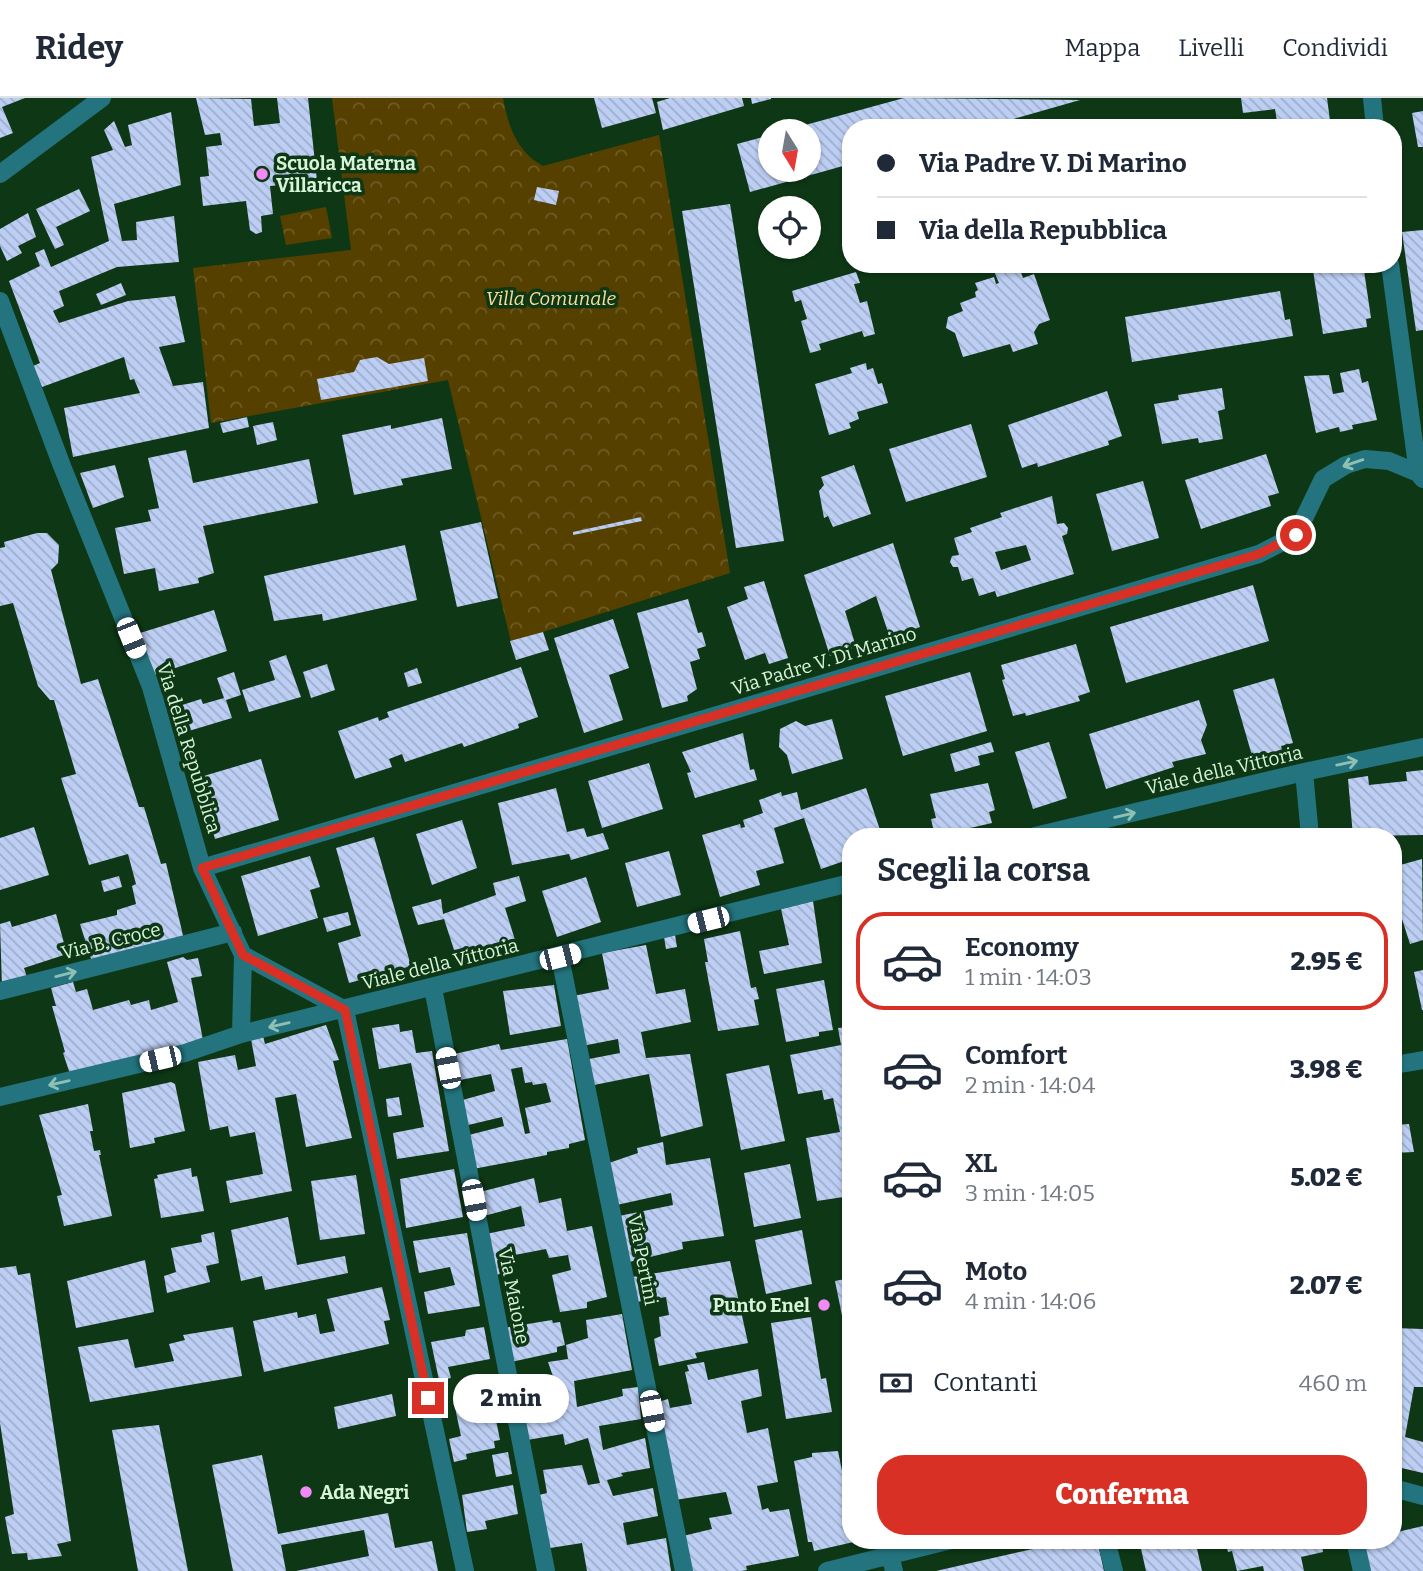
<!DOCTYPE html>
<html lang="it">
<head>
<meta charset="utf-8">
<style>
  body { margin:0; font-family:Bitter,serif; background:#f2f2f3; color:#1f2937; height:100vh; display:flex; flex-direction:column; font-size:26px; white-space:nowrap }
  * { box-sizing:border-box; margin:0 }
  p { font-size:23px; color:#747a83 }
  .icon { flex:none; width:38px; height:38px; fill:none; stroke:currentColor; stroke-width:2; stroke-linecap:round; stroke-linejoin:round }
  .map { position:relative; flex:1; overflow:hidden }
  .panel { position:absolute; left:842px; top:730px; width:560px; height:721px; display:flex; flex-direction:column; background:#fff; border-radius:28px; box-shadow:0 2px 5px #0004 }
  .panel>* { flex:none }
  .top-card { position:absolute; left:842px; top:21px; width:560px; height:154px; border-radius:28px; box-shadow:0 2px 5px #0004; display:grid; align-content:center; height:154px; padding:0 35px; background:#fff }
  .needle { width:46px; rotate:169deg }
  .fabs { position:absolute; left:758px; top:21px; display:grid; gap:14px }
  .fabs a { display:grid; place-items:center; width:63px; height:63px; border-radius:50%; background:#fff; box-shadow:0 2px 5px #0004; font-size:35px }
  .end { position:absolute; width:32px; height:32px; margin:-16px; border:9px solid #d93025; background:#fff; box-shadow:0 0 0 4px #fff }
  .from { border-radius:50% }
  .bubble { position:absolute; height:49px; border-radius:24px; background:#fff; box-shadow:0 2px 5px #0004; font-size:23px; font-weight:800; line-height:49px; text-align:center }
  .car { position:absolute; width:21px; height:42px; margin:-21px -10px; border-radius:9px; box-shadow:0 0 5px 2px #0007; background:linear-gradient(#fff 24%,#345 0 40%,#fff 0 76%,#345 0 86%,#fff 0) }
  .top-card b { display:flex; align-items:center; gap:24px; height:66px; font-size:26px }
  .top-card b+b { border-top:2px solid #e0e1e3 }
  .top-card i { width:18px; height:18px; background:#1f2937 }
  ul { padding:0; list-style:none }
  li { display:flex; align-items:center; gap:21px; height:98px; margin:0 14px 10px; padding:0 21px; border:4px solid transparent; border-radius:28px }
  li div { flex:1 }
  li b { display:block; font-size:26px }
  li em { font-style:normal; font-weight:800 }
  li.selected { border-color:#d93025 }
  li>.icon { width:63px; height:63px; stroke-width:1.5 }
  h2 { padding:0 35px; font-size:32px; line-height:84px }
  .pay { display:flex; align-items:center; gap:18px; height:77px; padding:0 35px; font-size:26px }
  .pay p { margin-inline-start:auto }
  .primary-button { display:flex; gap:14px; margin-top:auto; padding:14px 35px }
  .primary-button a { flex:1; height:80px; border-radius:28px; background:#d93025; color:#fff; font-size:28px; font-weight:800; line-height:80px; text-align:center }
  header { display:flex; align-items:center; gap:42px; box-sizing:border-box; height:98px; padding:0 35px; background:#fff; border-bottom:2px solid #e0e1e3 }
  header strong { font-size:33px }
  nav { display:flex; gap:38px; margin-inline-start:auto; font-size:24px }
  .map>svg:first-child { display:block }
  .park { fill:url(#park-crowns) }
  .building { fill:url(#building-back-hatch); fill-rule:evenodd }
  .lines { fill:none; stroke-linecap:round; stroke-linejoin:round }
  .minor { stroke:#23747e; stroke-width:18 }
  .oneway { stroke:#8fc0b4 }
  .route { stroke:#d93025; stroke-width:9 }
  .poi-dot { fill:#f18af4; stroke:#0e3815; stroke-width:2.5 }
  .labels { text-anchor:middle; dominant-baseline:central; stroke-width:7; stroke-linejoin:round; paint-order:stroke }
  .poi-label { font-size:19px; font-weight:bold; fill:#d7f3d8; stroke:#0e3815; text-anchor:start }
  .park-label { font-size:19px; font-style:italic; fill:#f8dd9f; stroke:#0e3815 }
  .street-label { font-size:19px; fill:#d7f3d8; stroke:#0e3815 }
</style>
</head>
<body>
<header>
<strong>Ridey</strong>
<nav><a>Mappa</a><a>Livelli</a><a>Condividi</a></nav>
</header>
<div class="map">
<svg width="1423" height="1473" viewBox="0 0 1423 1473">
  <defs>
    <pattern id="park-crowns" width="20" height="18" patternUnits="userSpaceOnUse" patternTransform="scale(1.75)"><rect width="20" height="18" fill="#564000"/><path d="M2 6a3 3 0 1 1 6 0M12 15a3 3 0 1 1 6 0" fill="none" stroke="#6e5c24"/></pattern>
    <pattern id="building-back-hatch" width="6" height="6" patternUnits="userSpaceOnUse" patternTransform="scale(1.75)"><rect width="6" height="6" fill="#bdcef5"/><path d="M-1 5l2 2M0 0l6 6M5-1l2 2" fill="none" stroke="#9eadc8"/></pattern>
  </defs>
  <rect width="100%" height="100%" fill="#0e3815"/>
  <path class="park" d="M332,0h171c5,28 14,54 40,68l116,-31 71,438 -219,69 -63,-262 -237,43 -18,-155 158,-18z
    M326,109l6,31 -46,7 -6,-29z"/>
  <path class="building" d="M0,0h25l-23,9 11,26 -13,5z
    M196,0l55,1 3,27 26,-3 -3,-25h31l10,92 -35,4 -1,-9 -12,1 3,28 -12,2 1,16 -6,2 -6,-4 -4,-29 -43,5 -3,-29 9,-1 -3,-29 16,-2 -2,-12 -15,2z
    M594,0h58l4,15 -54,15z
    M670,0h72l2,8 -81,24 -6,-28z
    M751,0h20v1l-19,5z
    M904,0l176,2 -98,28h-132v36l-100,28 -13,-48 33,-9v35h38v-39l-21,-1z
    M1241,0h86l4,30h-53l-3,-19 -32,4z
    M1423,13v36h-5l-6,-34z
    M171,14l10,73 -67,19 8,37 15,-1 -1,-18 38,-6 5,46 -62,5 -58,24 5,15 -11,5 6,12 69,-22 47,-5 10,46 -26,5 14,39 30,-4 6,46 -136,29 -9,-49 76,-15 -6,-14 -4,1 -6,-23 -82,30 -9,-21 7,-3 -31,-82 31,-15 -5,-13 9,-4 7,18 58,-26 -18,-84 22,-7 -9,-20 10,-9 11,26 7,-2 -4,-20z
    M537,89l22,4 -3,14 -22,-5z
    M79,91l11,22 -34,16 8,18 -9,4 -19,-40z
    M730,106l54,337 -48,7 -54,-337z
    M28,115l8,24 -18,9 4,7 -15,8 -7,-15v-17z
    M1423,132v100l-7,1 -14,-99z
    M1006,166h12l5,14 11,-4 16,46 -11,4 -5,8 4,12 -25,8 -3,-8 -47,13 -8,-24 -9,-5 2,-11 15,-6 -3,-8 16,-6 -1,-5 3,-2 -3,-7 19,-6 2,7 3,-1 -6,-14z
    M1312,166h51l8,54 -5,1 1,8 -44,7z
    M856,174l4,11 -6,1 6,19 7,-2 8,33 -11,3 -2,-6 -43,13 2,6 -11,3 -9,-32 6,-2 -6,-19 -6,2 -3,-11z
    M121,185l5,12 -25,10 -5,-11z
    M1280,193l5,29 5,-1 3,17 -161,26 -7,-45z
    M377,259l12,7 35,-6 4,23 -107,19 -4,-21 37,-7 6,-12z
    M866,265l1,7 6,-2 5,16 4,-1 6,20 -31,9 2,7 -10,4 2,5 -22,7 -14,-51 37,-11 -2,-5z
    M1359,271l3,14 6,-2 9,39 -25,5 1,4 -13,3 -1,-5 -23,6 -12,-57 25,-1 4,19 11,-2 -4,-19z
    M1222,290l3,21 -7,2 5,28 -24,4 -1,-5 -36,6 -8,-40 25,-4 -1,-5z
    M1107,293l15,45 -14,5 1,4 -71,22 -1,-4 -15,5 -14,-43z
    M247,319l2,10 -26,6 -3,-10z
    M442,320l10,51 -51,10 2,6 -49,10 -12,-60 49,-10v4z
    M273,324l4,18 -20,5 -4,-19z
    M971,326l16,53 -81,25 -17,-53z
    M186,352l7,33 116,-24 9,44 -115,23 11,47 -16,5 1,5 -40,8 -4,-23 -31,6 -9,-46 36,-7 -3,-11 11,-2 -11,-50z
    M1266,356l13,39 -11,3 3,10 -70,23 -16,-49z
    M115,367l9,32 -31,11 -13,-35z
    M854,367l17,49 -38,13 -5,-11 -4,2 -5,-27 5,-6 -3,-8z
    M1143,383l16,57 -47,13 -16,-57z
    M1052,398l5,28 7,-1 4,5 -1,6 -5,2 12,38 -77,23 -2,-6 -16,5 -6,-18 -11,3 -4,-14h-5l-3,-5 2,-6 7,-1 -5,-17 18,-6 -2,-4 32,-11 -2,-4zM1026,447l5,15 -30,10 -6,-18z
    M641,419l1,4 -69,14v-3z
    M481,424l17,76 -41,9 -17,-76z
    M37,435h10l12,12 -1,18 -7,7 30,114 17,-5 41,128h5l17,57 5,-1 19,81 -92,21 -13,-41 37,-9v-5l19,-6 -4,-18 4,-2 -8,-30 -39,11 -28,-87 15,-4 -22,-74h-4l-12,-14 -25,-83 -13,3v-58l5,-1 -1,-5z
    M893,445l27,84 -30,11 -14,-42 -31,15 11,36 -26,9 -26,-81z
    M405,447l12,55 -94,21 -1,-7 -48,7 -10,-45z
    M764,483l24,77 -19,6 -4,-11 -20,7 -18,-53 21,-8 -4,-12z
    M1253,487l16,56 -143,42 -16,-56z
    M688,501l10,34 4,-1 4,14 -9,3 3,10 -10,3 7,27 -10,7 1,5 -26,7 -25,-95z
    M214,512l13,41 -73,24 -14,-42z
    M613,521l16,49 -20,7 14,45 -39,13 -30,-95z
    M543,534l6,18 -33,10 -6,-19z
    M1076,546l14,48 -12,4 2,5 -54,15 -1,-3 -12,3 -11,-36 3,-1 -4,-14z
    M286,557l15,42 -52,15 -7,-22 33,-10 -6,-19z
    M327,566l8,26 -24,8 -8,-26z
    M521,569l17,50 -20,7 1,4 -55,19 -2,-4 -57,19 -3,-8 -13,5 3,8 -37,12 -17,-48 40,-14 1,4 10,-4 -2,-5z
    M417,570l5,15 -14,4 -4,-14z
    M234,574l7,23 -15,5 6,18 -50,15 -2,-7 5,-2 -6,-18 22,-7 2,5 21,-6 -7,-20z
    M970,574l17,59 -84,25 -18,-60z
    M1274,580l19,65 -12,3 1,4 -29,9 -20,-69z
    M1199,602l8,25 -6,15 5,14 -34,8 2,5 -68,22 -17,-55z
    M832,621l11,40 -51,15 -5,-19 -8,-8 1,-18 16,-8 9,5z
    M743,635l7,37 4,-1 3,11 -62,18 -8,-25 4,-1 -9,-20z
    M991,644l3,10 -16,4 2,9 -25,7 -5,-18z
    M1049,644l18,56 -34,11 -18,-57z
    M261,661l18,61 -64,19 -18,-61z
    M649,665l14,46 -61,19 -14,-47z
    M1423,672v65l-70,1 -5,-57 20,-3 1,9 38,-4 -1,-9z
    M988,685l7,27 -6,2 3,11 -57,13 -4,-17 5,-1 -6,-24z
    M556,690l11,44 17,-4 3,9 16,-4 6,16 -38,11 -2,-6 -57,11 -14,-62z
    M866,690l16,48h-32v23l-29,10 -17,-51 -30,10 10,35 -28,8 4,14 -40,12 -18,-62 38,-11 1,4 4,-1 -2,-7 20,-7 -4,-13 22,-8 1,4 15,-4 4,18z
    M462,722l15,48 -45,17 -16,-51z
    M34,729l15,48 -49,15v-52z
    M374,739l37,129 -62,17 -11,-40 23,-7 -25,-88z
    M669,753l12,44 -44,12 -12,-44z
    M310,758l10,31 -10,3 8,28 -60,18 -17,-60z
    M1422,761l1,81 -13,4 -17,-53v-24z
    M119,778l3,11 -18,5 -3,-11z
    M519,778l7,25 -21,7 10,32 -58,19 -13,-40 -26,6 -6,-18 29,-8 2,15 53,-19 -3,-12z
    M586,779l15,45 -44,15 -15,-46z
    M813,803l9,62 -58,11 -5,-23 30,-6 -8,-36z
    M348,814l3,13 -24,7 -4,-14z
    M56,816l11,40 -43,14 4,12 -26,7 -2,-63 10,-3 2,6z
    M740,833l11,57 5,-1 3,12 -5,1 5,25 -41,6 -13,-69h3l-4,-23z
    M675,837l2,12 -11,2 -2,-12z
    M850,837v37l-4,1 -3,-19 5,-1 -3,-17z
    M646,847l10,49 29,-5 6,33 -50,10 5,26 44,-4 13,72 -42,11 -12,-63 -55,11 -5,-26 31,-6 -2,-14 -36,7 -9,-50 36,-7 -7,-36z
    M183,859l4,3 11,-2 4,18 -11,2 12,62 -132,37 -8,-24 2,-1 -13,-46h4l-5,-18 22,-6 3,10 11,-3 6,21 36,-10 2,5 18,-5 2,10 27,-8 -11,-40z
    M1423,872v40h-1l-8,-38z
    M824,882l9,50 -14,2v4l-33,6 -10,-53z
    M554,887l7,41 -51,9 -7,-44z
    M399,926l1,8 12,-2 4,23 16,-2 17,100 -52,8 -4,-26 31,-6 -13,-64 -32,6 -7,-41z
    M326,927l13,35 -6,1 19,77 -46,9 -10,-53 -21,4 17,93 -62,12 -4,-22 37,-7 -8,-42 -25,5 -2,-11 -18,4 -12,-68 37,-7 3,15 18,-4 -5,-27 12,-3 2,8z
    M850,929v169l-33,5 -11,-63 34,-6 -7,-34 -9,2 -2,-10 -24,4 -8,-39 51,-10 -3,-17z
    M567,941l18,101 -16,4v4l-22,4v3l-74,14 -8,-33 39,-10 -2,-9 -38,9 -5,-25 36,-10 -4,-17 -36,7 -5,-26 49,-11 2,6zM522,969l3,16 7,-1 1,3 13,-2 5,19 -26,6 5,25 -5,1 -14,-65z
    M769,967l16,76 -44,9 -15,-76z
    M171,984l4,2 10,47 -31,7 1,5 -25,5 -8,-55z
    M399,999l3,18 -14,2 -2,-18z
    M88,1006l5,27h-3l4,20 6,-1 1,5h-2l13,61 -48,10 -7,-30 5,-1 -23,-80z
    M1409,1026l5,28 -21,1v-28z
    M663,1044l3,23 44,-7 14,78 -42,6 1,7 -58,14 -11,-46 59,-12 -2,-12 -59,13 -6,-42 32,-11 -1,-5z
    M790,1066l11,54 -47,9 -10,-54z
    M191,1070l1,9 5,-1 7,35 -43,7 -7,-39 4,-1 -1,-3z
    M454,1071l9,48 -57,11 -6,-49z
    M356,1077l9,59 -45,6 -9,-59z
    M534,1080l5,25 22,-5 6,33 25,-5 15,71 -20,5v6l-27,4 -8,-37 19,-5 -3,-15 -19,3 -3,-9 -42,8 3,16 -13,2 -8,-41 39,-8 -4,-20 -37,10 -4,-24z
    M288,1119l9,48 48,-9 3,17 -83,17 -3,-14 -21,5 -10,-51z
    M802,1132l10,54 -46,10 -11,-54z
    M214,1134l5,31 -13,3 4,16 -43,11 -3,-17 12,-4 -5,-24 31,-6 -1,-7z
    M467,1135l13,73 -52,8 -4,-22 31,-7 -5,-18 -31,6 -6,-32z
    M145,1162l9,52 -78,16 -9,-47z
    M730,1163l18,82 -53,10 2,5 -38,8 -5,-27 7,-3 -2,-19 10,-2 -3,-18 -35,6 -5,-25z
    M16,1168l2,9 12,-2 41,268 -14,3 5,12 -34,4 -1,-7 -15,1 -7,-37 9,-3 -14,-91v-155z
    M850,1180v71l-1,1 -14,-69z
    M382,1189l8,33 -6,1 5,23 -125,28 -11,-51 44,-9 1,6 18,-4 4,20 15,-3 -8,-32z
    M622,1216l10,56 -58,11 3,26 46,-11 -1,-7 16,-2 3,32 -42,7 4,24 42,-12 5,30 -29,5 2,3 -16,4 6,16 40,-8 5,28 -35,7 4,22 39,-7 5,33h-84l-5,-28 -32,5 -11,-53 8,-2 -4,-23 39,-5 6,20 12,-2 -12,-45 -23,7 -2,-11 -36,6 -8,-42 38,-10 -9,-26 20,-3 -2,-14 22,-7 -2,-18z
    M811,1219l10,62 5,-1 6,34 -46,7 -15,-96z
    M552,1222l1,3 7,-1 5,23 -8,2v5l-46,10 -7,-34z
    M233,1229l9,49 -152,26 -12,-55 50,-8 7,29 39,-7 -5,-17 16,-4 -2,-5z
    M484,1229l6,32 -42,8 3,11 -12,2 -8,-38 34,-6 1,-6z
    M1393,1230l30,1v58h-9l-9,50 18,5v31l-30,-7z
    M704,1264l4,18 50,-11 4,27 -21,5 6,32 21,-5 10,54 -21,4 5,24 6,-2 2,4 19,-3 10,47 -53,10 1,4 -6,1h-50l-8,-35 29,-7 -3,-11 23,-4 -6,-22 -51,8 -20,-97 13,-4 2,9 22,-4 -7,-32 4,-1 -2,-6z
    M481,1279l2,6 6,2 11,55 -6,1 1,7 -29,6 1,5 -13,3 -5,-23 12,-3 -8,-38 8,-2 -3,-13z
    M392,1296l4,22 -58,13 -4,-22z
    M159,1327l29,146h-50l-26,-141z
    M838,1353l12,60v29l8,1 -44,10 -2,-9h-4l-14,-81 18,-4v-4z
    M508,1354l4,22 -16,3 -4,-22z
    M262,1357l16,79 110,-21 7,35 37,-7 6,30h-142l73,-15 -5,-26 -83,15 5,26h-53l-21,-106z
    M513,1387l5,29 -33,7 2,8 -20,3 -5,-37z
    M1423,1428v45h-54l-6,-31h30v-7z
    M1072,1442h25l7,31h-168z
    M1139,1442h56l7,31h-56z
    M1225,1442h96l2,12 -22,5 3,14h-40l-1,-5 -26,5 -5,-20 -4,1z"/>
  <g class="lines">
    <path class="minor" d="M1372,0l3,30
      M0,76l102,-76
      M1390,166l28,209 5,6
      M0,203l62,165 89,221 51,181 41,87 102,55 120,561
      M1304,674l6,64
      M1035,738l269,-64 119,-25
      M202,770l1057,-314 37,-19 27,-56 23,-14 19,-6 24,2 29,12
      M560,859l124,614
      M433,890l113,583
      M0,893l233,-59
      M241,936l2,-79
      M1400,966l23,-4
      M0,999l185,-44 56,-19 609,-151
      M1393,1390l30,8
      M1106,1442l8,31
      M1355,1442l7,31
      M890,1456l4,17
      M827,1473l124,-31"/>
  </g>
  <defs><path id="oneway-shaft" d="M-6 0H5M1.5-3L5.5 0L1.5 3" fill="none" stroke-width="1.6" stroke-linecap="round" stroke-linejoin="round" transform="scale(1.75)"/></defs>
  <g class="oneway">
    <use href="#oneway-shaft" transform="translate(1353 365) rotate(161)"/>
    <use href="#oneway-shaft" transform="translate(1347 665) rotate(-12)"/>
    <use href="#oneway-shaft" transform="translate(1125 717) rotate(-13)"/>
    <use href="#oneway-shaft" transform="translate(66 876) rotate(-14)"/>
    <use href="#oneway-shaft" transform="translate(279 927) rotate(167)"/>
    <use href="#oneway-shaft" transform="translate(59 985) rotate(167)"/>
  </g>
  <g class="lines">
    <path class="route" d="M428,1300l-83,-388 -102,-55 -41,-87 1020,-303 37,-11 37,-19"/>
  </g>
  <g class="poi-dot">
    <circle cx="262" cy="76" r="7"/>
    <circle cx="824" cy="1207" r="7"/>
    <circle cx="306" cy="1394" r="7"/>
  </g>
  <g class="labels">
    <g class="poi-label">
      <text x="276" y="65">Scuola Materna<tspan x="276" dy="22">Villaricca</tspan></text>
      <text x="810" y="1207" text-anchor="end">Punto Enel</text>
      <text x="320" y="1394">Ada Negri</text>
    </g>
    <g class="park-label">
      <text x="551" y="200">Villa Comunale</text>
    </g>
    <g class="street-label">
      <text transform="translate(824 563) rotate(-17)">Via Padre V. Di Marino</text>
      <text transform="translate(189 650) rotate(73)">Via della Repubblica</text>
      <text transform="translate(1224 672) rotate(-13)">Viale della Vittoria</text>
      <text transform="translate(111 843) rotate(-14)">Via B. Croce</text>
      <text transform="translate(440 866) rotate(-14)">Viale della Vittoria</text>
      <text transform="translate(643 1162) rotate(79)">Via Pertini</text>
      <text transform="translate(514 1198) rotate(79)">Via Maione</text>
    </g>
  </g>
</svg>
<div class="fabs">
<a><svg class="needle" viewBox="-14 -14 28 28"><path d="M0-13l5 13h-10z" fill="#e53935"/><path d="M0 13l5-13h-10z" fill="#747a83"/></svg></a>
<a><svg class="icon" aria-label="locate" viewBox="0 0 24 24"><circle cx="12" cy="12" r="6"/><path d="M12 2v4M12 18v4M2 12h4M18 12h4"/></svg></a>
</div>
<i class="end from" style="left:1296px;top:437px"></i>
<i class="end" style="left:428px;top:1300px"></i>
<div class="bubble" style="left:453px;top:1276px;width:116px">2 min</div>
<i class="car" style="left:131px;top:540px;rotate:158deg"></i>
<i class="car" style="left:708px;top:822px;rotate:256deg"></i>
<i class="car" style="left:560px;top:859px;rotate:76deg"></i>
<i class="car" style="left:160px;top:961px;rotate:257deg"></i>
<i class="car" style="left:448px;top:970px;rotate:349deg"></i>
<i class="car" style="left:474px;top:1102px;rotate:169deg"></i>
<i class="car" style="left:652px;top:1313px;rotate:169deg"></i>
<div class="top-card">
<b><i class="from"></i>Via Padre V. Di Marino</b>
<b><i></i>Via della Repubblica</b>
</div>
<section class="panel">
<h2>Scegli la corsa</h2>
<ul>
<li class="selected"><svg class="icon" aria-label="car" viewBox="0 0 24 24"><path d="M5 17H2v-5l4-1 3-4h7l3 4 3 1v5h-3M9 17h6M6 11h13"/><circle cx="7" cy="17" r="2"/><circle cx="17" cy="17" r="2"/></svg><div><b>Economy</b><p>1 min · 14:03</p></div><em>2.95 €</em></li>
<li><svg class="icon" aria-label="car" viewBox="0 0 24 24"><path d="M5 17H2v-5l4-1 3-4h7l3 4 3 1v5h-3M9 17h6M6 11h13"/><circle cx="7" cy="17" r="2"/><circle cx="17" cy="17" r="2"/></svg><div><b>Comfort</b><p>2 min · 14:04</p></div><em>3.98 €</em></li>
<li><svg class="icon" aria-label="car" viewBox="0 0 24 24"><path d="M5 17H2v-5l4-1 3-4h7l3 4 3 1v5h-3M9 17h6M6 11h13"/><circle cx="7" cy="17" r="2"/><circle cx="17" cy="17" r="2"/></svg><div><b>XL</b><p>3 min · 14:05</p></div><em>5.02 €</em></li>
<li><svg class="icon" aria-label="car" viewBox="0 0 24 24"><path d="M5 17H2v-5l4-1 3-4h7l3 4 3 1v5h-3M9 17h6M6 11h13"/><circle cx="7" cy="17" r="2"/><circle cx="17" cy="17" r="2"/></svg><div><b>Moto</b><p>4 min · 14:06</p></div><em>2.07 €</em></li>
</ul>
<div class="pay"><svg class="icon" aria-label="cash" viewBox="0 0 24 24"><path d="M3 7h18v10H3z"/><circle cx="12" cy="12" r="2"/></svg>Contanti<p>460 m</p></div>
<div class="primary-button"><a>Conferma</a></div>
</section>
</div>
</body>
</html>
